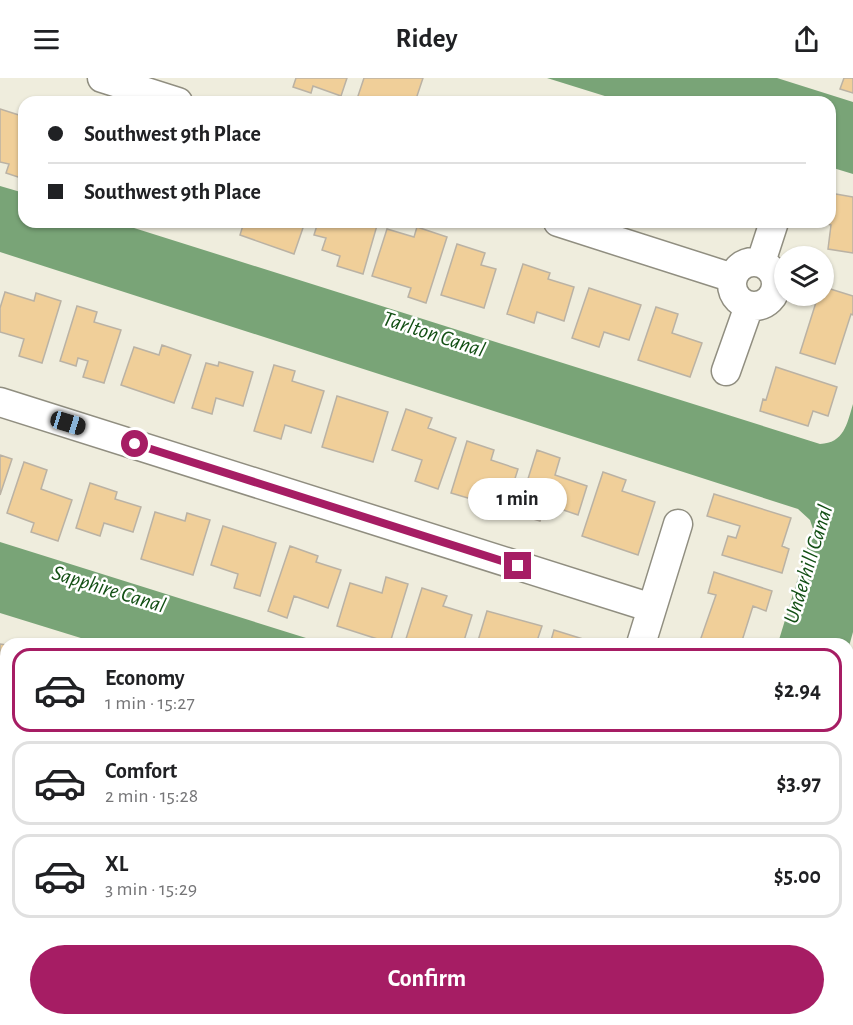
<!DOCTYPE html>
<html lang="en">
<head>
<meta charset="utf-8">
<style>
  body { margin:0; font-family:"Alegreya Sans",sans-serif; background:#f2f2f2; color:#202124; height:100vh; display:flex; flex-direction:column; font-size:22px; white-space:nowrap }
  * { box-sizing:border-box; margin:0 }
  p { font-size:20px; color:#757577 }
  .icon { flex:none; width:33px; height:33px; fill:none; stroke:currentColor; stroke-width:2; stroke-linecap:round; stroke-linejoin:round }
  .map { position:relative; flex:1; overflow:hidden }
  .sheet { position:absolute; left:0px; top:560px; width:854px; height:388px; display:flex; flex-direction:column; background:#fff; border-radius:18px 18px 0 0; box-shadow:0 2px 4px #0004 }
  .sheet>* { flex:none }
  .top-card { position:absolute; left:18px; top:18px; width:818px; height:132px; border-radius:18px; box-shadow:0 2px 4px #0004; display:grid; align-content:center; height:132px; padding:0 30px; background:#fff }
  .buttons { position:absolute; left:774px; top:168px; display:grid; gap:12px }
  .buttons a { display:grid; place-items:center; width:60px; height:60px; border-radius:50%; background:#fff; box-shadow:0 2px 4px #0004; font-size:30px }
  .end { position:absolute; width:27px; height:27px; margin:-14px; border:8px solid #a61d64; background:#fff; box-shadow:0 0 0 3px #fff }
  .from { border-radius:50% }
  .bubble { position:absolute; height:42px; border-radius:21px; background:#fff; box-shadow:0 2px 4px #0004; font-size:20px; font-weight:600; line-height:42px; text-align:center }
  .car { position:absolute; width:18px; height:36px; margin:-18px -9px; border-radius:8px; box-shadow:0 0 4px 2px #0007; background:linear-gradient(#222 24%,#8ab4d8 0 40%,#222 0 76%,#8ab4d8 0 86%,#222 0) }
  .top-card b { display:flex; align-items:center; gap:21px; height:57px; font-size:22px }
  .top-card b+b { border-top:2px solid #e0e0e0 }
  .top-card i { width:15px; height:15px; background:#202124 }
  ul { padding:10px 0 0; list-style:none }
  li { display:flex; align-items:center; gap:18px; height:84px; margin:0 12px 9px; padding:0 18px; border:3px solid #e0e0e0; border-radius:18px }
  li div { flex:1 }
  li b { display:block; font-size:22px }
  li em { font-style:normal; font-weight:600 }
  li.active { border-color:#a61d64 }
  li>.icon { width:54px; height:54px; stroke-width:1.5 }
  .cta { display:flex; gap:12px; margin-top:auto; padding:12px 30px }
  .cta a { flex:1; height:69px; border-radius:36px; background:#a61d64; color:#fff; font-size:24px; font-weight:600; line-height:69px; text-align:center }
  header { display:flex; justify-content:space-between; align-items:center; height:78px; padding:0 30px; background:#fff; font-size:27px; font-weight:600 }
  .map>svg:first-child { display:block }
  .water { fill:#79a477 }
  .building { fill:#f0cf99; stroke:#bab2a4; stroke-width:1.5 }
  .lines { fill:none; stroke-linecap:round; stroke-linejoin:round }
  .minor-casing { stroke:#908e80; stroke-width:31 }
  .minor { stroke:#fff; stroke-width:28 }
  .route { stroke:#a61d64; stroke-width:8 }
  .labels { text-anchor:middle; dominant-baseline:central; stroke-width:5; stroke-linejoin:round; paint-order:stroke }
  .water-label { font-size:22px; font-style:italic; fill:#124f14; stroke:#fff }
</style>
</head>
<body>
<header><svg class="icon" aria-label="menu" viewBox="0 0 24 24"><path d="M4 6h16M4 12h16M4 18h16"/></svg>Ridey<svg class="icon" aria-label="share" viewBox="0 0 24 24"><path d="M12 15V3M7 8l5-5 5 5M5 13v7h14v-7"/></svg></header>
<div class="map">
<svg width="853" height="947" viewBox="0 0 853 947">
  <rect width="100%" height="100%" fill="#efeddd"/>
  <path class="water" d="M547,0h230l76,24v72l-23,-7v-65h-206z
    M0,108l24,7v29h91l705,222c24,-1 27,-20 33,-40v228l-5,18v-6l-70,-1 35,-114 -3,-9 -12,-11 -798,-257z
    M0,464l322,101h-225l-97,-30z
    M0,818l6,2v73l-6,-1z
    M161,942h232l16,5h-232z
    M660,942h71l-1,5h-72z"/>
  <path class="building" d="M296,0h51l-6,18 -28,-10 -2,7 -18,-6z
    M364,0h59l-8,24h-59z
    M844,0h9v15l-13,-4z
    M0,31l22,7 2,-6v69l-18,-6 3,-9 -9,-2z
    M830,115l23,4v56l-25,-4 3,-24 -7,-2 6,-1z
    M244,144h61l-11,32 -54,-19z
    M318,144h60l-15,52 -26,-8 3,-10 -18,-6 4,-12 -12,-3z
    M417,149l30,10 -21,66 -18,-6 3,-9 -39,-12 15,-47 27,8z
    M457,166l28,9 -4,12 15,4 -12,39 -43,-13z
    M523,186l27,9 -2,6 26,8 -10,34 -27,-9 -3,11 -27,-9z
    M824,209l29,9v19l-2,-1 -16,50 -35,-11 18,-57h6z
    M589,210l52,17 -12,35 -25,-8 -5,15 -27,-9z
    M5,214l29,9 2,-8 25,8 -19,62 -23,-7 5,-17 -24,-7v-24z
    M77,228l20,6 -3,10 27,8 -17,53 -21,-6 5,-16 -10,-3 -2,8 -16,-5z
    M656,229l22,7 -6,19 30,10 -12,34 -52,-17z
    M162,267l29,10 -17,48 -53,-18 13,-38 25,8z
    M219,284l34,10 -10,34 -27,-8 -4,16 -20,-6 14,-45 12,3z
    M274,287l21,6 -3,10 32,10 -13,42 -26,-8 -4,14 -27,-8z
    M776,289l61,20 -9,29 -15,-5 -5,15 -48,-15 3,-12 3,1z
    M337,318l51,16 -15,50 -51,-15z
    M406,331l26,9 -4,10 28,10 -18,51 -23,-8 7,-21 -30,-10z
    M467,363l27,9 -3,10 27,9 -11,35 -27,-9 -2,6 -27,-8z
    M537,372l23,8 -5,17 32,11 -9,29 -32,-11 -6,17 -23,-7z
    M0,377l12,4 -12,36z
    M24,384l23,8 -6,19 31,11 -14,41 -27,-9 3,-9 -27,-10z
    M603,394l23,8 -4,11 33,11 -17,53 -56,-19z
    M90,405l27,9 -2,7 26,8 -8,25 -29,-9 -4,13 -24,-8z
    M714,416l77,24 -9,28 7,3 -7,24 -60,-18 6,-19 8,2 4,-12 -33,-10z
    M155,434l30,9 2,-8 23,7 -17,55 -52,-16z
    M223,448l53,17 -16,53 -26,-8 4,-14 -27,-9z
    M290,468l28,10 -2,6 25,8 -13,38 -34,-12 -7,22 -19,-7z
    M714,494l58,19 -6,20 -13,-5 -12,38h-24l-16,-6 15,-43 -8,-2z
    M386,499l22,7 -18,59 -53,-17 13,-43 32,10z
    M422,510l25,8 -4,10 29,9 -9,29 -58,-2z
    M487,533l55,15 -6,18h-59z
    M554,552l29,9 -2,5h-31z
    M0,566l6,1v48l-6,-2z
    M848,691l5,1v27l-5,-2z
    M848,730l5,2v58l-5,-1z
    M0,751l6,2v45l-6,-2z
    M848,806l5,2v8l-5,18z
    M2,923l4,1v18h46l-1,5h-51z
    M440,942h19l-1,5z
    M571,942h35l11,5h-48z
    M756,942h49l-1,5h-50z"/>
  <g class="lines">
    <defs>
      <path id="minor" d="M102,0l76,24
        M558,144l175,56
        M732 206a22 22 0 1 1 44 0a22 22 0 1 1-44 0Z
        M761,184l13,-40
        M726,293l23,-65
        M0,324l652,206
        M641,566l37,-120
        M0,678l6,2"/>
    </defs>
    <use href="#minor" class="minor-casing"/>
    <use href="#minor" class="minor"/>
  </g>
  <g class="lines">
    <path class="route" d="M135,366l383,122"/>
  </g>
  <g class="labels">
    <g class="water-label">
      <text transform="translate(434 256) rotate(18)">Tarlton Canal</text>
      <text transform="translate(808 486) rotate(-73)">Underhill Canal</text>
      <text transform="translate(109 511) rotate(17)">Sapphire Canal</text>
    </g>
  </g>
</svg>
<div class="buttons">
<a><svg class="icon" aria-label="layers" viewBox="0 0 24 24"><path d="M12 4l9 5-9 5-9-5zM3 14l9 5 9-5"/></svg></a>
</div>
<i class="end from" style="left:135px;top:366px"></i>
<i class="end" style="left:518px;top:488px"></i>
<div class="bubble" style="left:468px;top:400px;width:99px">1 min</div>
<i class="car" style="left:68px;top:345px;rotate:107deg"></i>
<div class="top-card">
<b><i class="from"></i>Southwest 9th Place</b>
<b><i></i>Southwest 9th Place</b>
</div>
<section class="sheet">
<ul>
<li class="active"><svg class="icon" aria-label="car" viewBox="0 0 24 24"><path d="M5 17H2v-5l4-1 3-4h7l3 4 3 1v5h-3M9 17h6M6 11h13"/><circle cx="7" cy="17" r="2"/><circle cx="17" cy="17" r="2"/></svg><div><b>Economy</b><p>1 min · 15:27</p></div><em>$2.94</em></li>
<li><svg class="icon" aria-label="car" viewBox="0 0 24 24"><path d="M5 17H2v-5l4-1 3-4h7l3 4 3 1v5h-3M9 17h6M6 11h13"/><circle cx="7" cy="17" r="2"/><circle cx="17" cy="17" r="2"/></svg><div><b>Comfort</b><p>2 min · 15:28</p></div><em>$3.97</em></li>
<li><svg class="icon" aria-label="car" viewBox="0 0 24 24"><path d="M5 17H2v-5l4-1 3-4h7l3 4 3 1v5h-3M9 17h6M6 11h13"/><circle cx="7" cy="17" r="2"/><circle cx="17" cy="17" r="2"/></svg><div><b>XL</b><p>3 min · 15:29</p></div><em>$5.00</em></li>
</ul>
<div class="cta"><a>Confirm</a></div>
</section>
</div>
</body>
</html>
